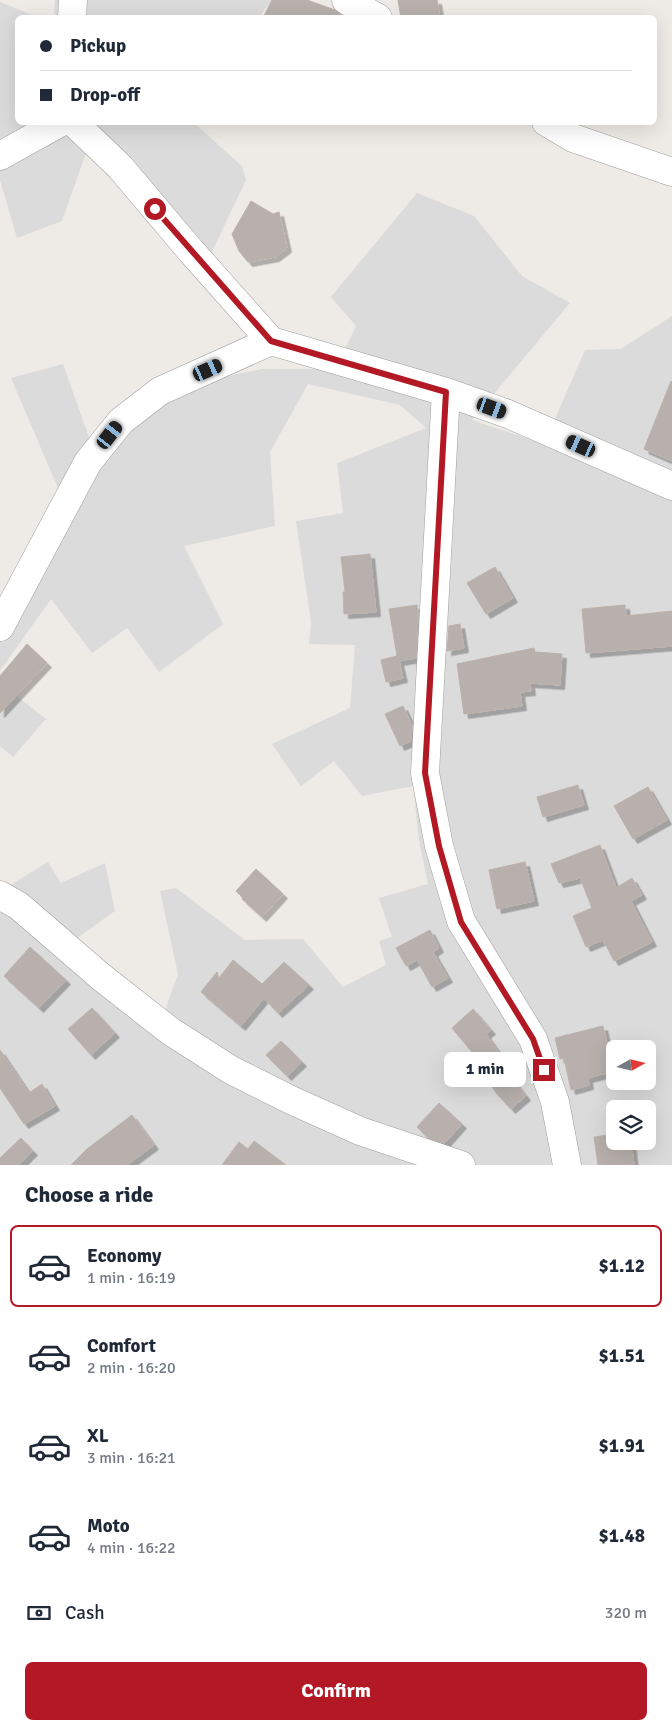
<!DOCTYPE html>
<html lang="en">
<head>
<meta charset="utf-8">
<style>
  body { margin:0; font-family:Signika,sans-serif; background:#f6f6f7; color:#1f2937; height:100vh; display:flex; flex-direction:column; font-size:19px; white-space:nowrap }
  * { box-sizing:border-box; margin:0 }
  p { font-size:16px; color:#747a83 }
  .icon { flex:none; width:28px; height:28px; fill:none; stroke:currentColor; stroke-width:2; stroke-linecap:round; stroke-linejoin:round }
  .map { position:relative; height:1165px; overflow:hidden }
  .panel { display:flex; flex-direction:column; background:#fff; flex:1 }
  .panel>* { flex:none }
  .top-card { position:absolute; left:15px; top:15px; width:642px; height:110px; border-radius:8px; box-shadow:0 5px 20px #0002; display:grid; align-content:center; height:110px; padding:0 25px; background:#fff }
  .needle { width:32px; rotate:82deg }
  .tools { position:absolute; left:606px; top:1040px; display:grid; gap:10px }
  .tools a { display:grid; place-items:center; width:50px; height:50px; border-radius:8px; background:#fff; box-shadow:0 5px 20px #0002; font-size:25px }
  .end { position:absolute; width:22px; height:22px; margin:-11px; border:6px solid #b31925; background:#fff; box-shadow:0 0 0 2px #fff }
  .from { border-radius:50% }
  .bubble { position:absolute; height:35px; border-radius:8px; background:#fff; box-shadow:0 5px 20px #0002; font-size:16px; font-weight:700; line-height:35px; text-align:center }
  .car { position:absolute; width:15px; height:30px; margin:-15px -8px; border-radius:6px; box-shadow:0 0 4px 1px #0007; background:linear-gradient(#222 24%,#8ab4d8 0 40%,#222 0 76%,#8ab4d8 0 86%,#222 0) }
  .top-card b { display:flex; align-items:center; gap:18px; height:48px; font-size:19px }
  .top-card b+b { border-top:1px solid #e0e1e3 }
  .top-card i { width:12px; height:12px; background:#1f2937 }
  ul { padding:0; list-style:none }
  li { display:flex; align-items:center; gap:15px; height:82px; margin:0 10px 8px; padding:0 15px; border:2px solid transparent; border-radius:8px }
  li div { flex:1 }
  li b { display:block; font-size:19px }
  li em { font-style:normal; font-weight:700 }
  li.current { border-color:#b31925 }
  li>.icon { width:45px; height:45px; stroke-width:1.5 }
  h2 { padding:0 25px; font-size:22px; line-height:60px }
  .pay { display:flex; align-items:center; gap:12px; height:55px; padding:0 25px; font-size:19px }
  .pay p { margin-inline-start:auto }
  .action { display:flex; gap:10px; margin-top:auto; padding:10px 25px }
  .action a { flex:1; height:58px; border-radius:8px; background:#b31925; color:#fff; font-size:20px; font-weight:700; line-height:58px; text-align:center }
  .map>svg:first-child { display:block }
  .residential { fill:#dcdbdb; fill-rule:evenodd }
  .building { fill:#b7b0ac; stroke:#beb1aa; filter:url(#shadow) }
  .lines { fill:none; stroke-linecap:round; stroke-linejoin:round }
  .minor-casing { stroke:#9f9f9f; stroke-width:29 }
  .minor { stroke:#fff; stroke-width:28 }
  .route { stroke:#b31925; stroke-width:6 }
</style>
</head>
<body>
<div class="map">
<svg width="672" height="1165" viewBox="0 0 672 1165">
  <defs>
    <filter id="shadow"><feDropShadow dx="4.5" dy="4.5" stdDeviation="0" flood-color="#0004"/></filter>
  </defs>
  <rect width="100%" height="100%" fill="#eeebe6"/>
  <path class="residential" d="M55,0h217l-13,17 -205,1z
    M0,2l37,15 -19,1v104l176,1 48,43 4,14 -37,78 -11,12 -112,-117 -24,68 -45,17 -17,-58z
    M417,193l57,23 48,60 48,27 -98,117 72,24 41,-94 36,-1 51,-33v849h-672v-282l7,4 41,-25 13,21 44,-20 10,48 -38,27 86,78 15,-42 -18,-83 16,-3 69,52 58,-1 40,48 43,-22 -7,-24 13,-4 -13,-39 49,-14 -9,-44 -6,-54 -51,10 -28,-35 -33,25 -29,-42 78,-36 5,-63 -46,-1 2,-22 -15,-101 47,-8 -6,-50 89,-35 -26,-23 -92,-21 -38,68 5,74 -91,20 39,78 -64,48 -32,-44 -35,25 -41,-54 -51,72v-72l69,-85 -58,-136 52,-14 34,96 38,-44 47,-30 80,-17h73l21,-43 -25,-29zM615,1049h33v32h-33zM615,1109h33v32h-33z
    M0,683l46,36 -33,38 -13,-11z"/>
  <path class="building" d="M272,0h35l28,10 10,8h-82z
    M398,0h39l3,18h-39z
    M251,201l22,13 6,-2 8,36 -12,9 -27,5 -9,-11 -7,-17z
    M671,381l1,1v79l-28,-12z
    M370,554l6,58 -32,2 -1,-22h2l-4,-35z
    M495,567l18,31 -27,16 -19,-31z
    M417,605l1,9 -2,44 -17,3 4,17 -17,4 -5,-22 16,-4 -8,-47z
    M625,605l1,11 46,-5v35l-86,7 -4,-44z
    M460,624l4,24 -17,3 2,-25z
    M27,644l20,19 -47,50v-37z
    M534,648l1,4 27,2 -2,31 -30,-2 1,8 -11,1 2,14 -58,8 -7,-50z
    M403,706l9,19 -1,16 -11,5 -15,-32z
    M578,785l6,20 -41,12 -6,-20z
    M648,787l19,33 -34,19 -19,-33z
    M600,845l16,43 16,-10 10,17 -11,6 21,41 -38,19 -11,-21 -17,7 -13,-31 19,-8 -12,-30 -21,5 -8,-19z
    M525,862l9,39 -37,8 -8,-39z
    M256,869l27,25 -21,23 -20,-18 1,-1 -7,-7z
    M430,930l9,18 -6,4 15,26 -16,9 -15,-27 -11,6 -10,-18z
    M30,947l36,33 -27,28 -35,-32z
    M233,960l29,24 22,-22 25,23 -31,28 -14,-15 -23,28 -40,-34 16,-20 2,6z
    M92,1008l23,25 -24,22 -23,-26z
    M473,1009l18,21 -5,4 32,45 -4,2 12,15 -15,13 -14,-15 -14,-20 4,-4 -35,-42z
    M603,1026l6,25 6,-2v22l-27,7 1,7 -18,5 -7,-32 -4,1 -5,-21z
    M281,1041l21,21 -15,14 -21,-21z
    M0,1050l29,43 13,-9 13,22 -31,18 -24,-36z
    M439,1103l23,21 -17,19 -17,-5 -11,-11z
    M132,1115l22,30 -27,20h-56l16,-16z
    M615,1134v7h16l3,24h-36l-4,-28z
    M21,1138l12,13 -14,14h-19v-7z
    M254,1141l32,24h-64l17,-23 9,7z"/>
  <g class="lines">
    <defs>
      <path id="minor" d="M346,0l32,18
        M72,18l1,-18
        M73,122l47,45 71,84 80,90
        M546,122l27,16 99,34
        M0,156l61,-34
        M446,392l-21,381 14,73 22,75 72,118 22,63 12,63
        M0,627l88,-165 33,-41 39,-30 111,-50 175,51 62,22 164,72
        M0,895l19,11 81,70 70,55 61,39 60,30 69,31 101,34"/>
    </defs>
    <use href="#minor" class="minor-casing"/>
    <use href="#minor" class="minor"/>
  </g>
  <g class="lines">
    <path class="route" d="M155,209l116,132 175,51 -21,381 14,73 22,76 72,117 11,31"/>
  </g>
</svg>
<div class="tools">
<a><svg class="needle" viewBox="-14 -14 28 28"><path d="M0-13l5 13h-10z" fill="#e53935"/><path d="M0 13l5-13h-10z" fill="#747a83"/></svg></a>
<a><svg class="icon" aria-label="layers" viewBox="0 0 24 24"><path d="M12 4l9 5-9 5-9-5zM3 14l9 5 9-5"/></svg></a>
</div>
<i class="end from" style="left:155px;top:209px"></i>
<i class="end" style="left:544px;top:1070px"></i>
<div class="bubble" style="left:444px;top:1052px;width:82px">1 min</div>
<i class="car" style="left:208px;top:370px;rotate:66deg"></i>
<i class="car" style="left:492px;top:408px;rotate:110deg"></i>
<i class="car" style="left:110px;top:435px;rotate:38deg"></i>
<i class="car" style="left:581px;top:446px;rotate:294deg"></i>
<div class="top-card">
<b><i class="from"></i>Pickup</b>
<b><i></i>Drop-off</b>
</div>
</div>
<section class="panel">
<h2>Choose a ride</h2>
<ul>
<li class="current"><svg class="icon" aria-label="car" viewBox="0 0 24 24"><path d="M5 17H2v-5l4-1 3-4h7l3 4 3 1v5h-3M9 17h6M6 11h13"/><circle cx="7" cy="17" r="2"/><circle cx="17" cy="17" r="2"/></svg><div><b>Economy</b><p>1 min · 16:19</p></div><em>$1.12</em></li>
<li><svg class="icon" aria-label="car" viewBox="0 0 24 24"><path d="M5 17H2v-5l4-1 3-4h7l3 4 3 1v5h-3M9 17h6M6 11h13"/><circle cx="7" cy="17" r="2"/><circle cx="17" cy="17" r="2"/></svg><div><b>Comfort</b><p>2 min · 16:20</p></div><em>$1.51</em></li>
<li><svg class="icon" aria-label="car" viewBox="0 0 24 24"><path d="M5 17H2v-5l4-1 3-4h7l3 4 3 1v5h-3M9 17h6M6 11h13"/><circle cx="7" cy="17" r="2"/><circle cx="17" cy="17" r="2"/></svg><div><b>XL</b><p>3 min · 16:21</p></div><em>$1.91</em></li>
<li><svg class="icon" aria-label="car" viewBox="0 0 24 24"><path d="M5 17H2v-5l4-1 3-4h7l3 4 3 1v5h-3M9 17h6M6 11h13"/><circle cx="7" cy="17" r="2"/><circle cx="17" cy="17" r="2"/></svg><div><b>Moto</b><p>4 min · 16:22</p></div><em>$1.48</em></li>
</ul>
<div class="pay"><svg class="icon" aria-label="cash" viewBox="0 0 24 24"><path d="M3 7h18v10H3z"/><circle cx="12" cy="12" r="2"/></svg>Cash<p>320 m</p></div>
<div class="action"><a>Confirm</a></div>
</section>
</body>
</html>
